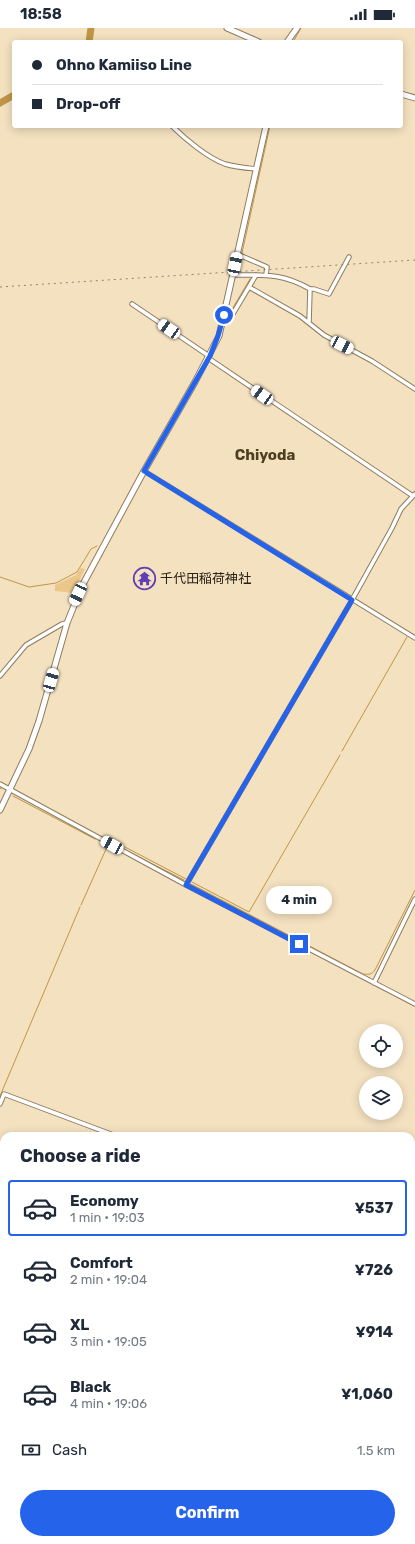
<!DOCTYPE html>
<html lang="en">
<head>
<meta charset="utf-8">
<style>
  body { margin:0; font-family:Rubik,"Noto Sans JP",sans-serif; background:#f6f6f7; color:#1f2937; height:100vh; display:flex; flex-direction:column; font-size:15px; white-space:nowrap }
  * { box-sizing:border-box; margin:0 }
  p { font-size:13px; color:#747a83 }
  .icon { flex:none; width:22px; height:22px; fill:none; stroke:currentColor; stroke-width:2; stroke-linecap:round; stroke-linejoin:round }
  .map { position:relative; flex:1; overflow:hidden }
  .details { position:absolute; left:0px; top:1104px; width:415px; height:412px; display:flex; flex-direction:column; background:#fff; border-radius:12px 12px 0 0; box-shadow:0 2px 10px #0003 }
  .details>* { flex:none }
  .hud { position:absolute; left:12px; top:12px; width:391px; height:88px; border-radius:4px; box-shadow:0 2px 10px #0003; display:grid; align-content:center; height:88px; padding:0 20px; background:#fff }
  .tools { position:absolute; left:359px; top:996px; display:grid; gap:8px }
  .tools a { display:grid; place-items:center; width:44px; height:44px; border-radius:50%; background:#fff; box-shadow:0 2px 10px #0003; font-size:20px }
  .end { position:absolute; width:18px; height:18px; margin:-9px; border:5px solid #2563eb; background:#fff; box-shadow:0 0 0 2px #fff }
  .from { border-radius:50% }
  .bubble { position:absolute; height:28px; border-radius:14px; background:#fff; box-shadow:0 2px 10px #0003; font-size:13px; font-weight:700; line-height:28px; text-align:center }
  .car { position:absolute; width:12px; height:24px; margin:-12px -6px; border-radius:5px; box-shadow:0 0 3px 1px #0007; background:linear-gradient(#fff 24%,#345 0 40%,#fff 0 76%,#345 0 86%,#fff 0) }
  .hud b { display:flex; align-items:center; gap:14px; height:38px; font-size:15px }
  .hud b+b { border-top:1px solid #e0e1e3 }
  .hud i { width:10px; height:10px; background:#1f2937 }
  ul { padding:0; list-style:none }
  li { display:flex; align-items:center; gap:12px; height:56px; margin:0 8px 6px; padding:0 12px; border:2px solid transparent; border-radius:4px }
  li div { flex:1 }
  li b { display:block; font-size:15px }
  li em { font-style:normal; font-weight:700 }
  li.selected { border-color:#2563eb }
  li>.icon { width:36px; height:36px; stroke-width:1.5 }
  h2 { padding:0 20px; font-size:18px; line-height:48px }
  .pay { display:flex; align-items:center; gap:10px; height:44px; padding:0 20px; font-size:15px }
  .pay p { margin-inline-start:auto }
  .primary-button { display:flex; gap:8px; margin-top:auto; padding:8px 20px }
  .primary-button a { flex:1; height:46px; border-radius:24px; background:#2563eb; color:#fff; font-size:16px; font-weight:700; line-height:46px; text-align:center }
  .status { display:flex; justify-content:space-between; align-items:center; height:28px; padding:0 20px; background:#fff; direction:ltr }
  .status svg { height:11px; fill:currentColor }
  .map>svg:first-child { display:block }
  .green { fill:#ebc889 }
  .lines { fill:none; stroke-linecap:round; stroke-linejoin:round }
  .stream { stroke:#c09646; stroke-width:1 }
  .river { stroke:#c09646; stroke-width:7 }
  .street-casing { stroke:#8e7c5e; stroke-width:5.5 }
  .secondary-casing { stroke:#8e7c5e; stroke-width:7 }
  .highway-casing { stroke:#fff; stroke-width:9 }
  .street { stroke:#fff; stroke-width:3.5 }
  .secondary { stroke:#fff; stroke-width:5 }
  .highway { stroke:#f5c25e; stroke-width:7 }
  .rail { stroke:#91846d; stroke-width:1; stroke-dasharray:2 4; stroke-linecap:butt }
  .route { stroke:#2563eb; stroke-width:5 }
  .labels { text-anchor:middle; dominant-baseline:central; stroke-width:3; stroke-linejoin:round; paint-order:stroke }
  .poi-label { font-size:13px; fill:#292216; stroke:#f4e1c0; text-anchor:start }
  .quarter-label { font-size:15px; font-weight:bold; fill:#4f3f22; stroke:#f4e1c0 }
</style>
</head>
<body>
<div class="status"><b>18:58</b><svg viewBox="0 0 49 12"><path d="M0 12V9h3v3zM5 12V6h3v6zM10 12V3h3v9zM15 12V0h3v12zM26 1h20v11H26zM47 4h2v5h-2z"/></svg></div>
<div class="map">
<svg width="415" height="1516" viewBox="0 0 415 1516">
  <rect width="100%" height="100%" fill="#f4e1c0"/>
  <path class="green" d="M81,540l4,1 -12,24 -18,-2v-6l21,-10z"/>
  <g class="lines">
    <path class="stream" d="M293,14l8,-14
      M242,225l28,-127
      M231,283l19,-32
      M0,549l29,10 27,-4 21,-11 14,-23 6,-3
      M342,723l65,-114
      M0,760l1,1
      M13,768l82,43
      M99,808l23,11h3l61,32
      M111,821l9,4
      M125,822l59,30
      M192,854l57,30 91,-157
      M191,856l172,90c7,1 10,0 13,-6l39,-78
      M81,877l26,-58h2
      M0,1068l80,-189
      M411,1316l4,-8
      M305,1516l2,-4"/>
    <path class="river" d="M89,14l2,-14
      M0,75l14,-8"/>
    <defs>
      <path id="street" d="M172,98c13,13 36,32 53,38 10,3 21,4 31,5
        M237,226l30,13 -1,8
        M233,247c31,0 49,-2 77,14l-1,34
        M249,259l51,29 24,19 48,26 43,28
        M310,261h4l15,5 20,-37
        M132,276l77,52
        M224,287l7,2 25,-42
        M208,330l205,138
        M144,443l271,167
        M0,648l26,-31 36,-21 5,-1
        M0,756l186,101 229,119
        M186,857l166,-285 40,-72 9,-19 14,-15
        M374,955l41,-84
        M0,1076l4,-10 112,42
        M236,1516l2,-4"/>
      <path id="secondary" d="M227,0l32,14
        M287,14l10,-14
        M401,66l14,4
        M0,782l29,-61 10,-28 28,-98 15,-37 62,-115 51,-89 24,-46 47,-210"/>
      <path id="highway" d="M0,1419l4,3
        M162,1512l8,4"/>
    </defs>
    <use href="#street" class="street-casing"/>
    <use href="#secondary" class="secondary-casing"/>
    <use href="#highway" class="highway-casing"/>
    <use href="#street" class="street"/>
    <use href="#secondary" class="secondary"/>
    <use href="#highway" class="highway"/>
    <path class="rail" d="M0,259l415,-27"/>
  </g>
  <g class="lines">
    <path class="route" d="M224,287l-6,21 -8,20 -66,115 208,129 -166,285 113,59"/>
  </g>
  <defs>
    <symbol id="temple-ring" viewBox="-11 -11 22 22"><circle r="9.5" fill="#f4e1c0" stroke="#613db6" stroke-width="1.5"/><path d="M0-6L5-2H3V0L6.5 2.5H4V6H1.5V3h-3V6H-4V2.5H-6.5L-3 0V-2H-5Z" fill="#613db6"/></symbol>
  </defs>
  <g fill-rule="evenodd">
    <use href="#temple-ring" x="132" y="538" width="25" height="25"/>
  </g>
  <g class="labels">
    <g class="poi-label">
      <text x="160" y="550">千代田稲荷神社</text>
    </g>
    <g class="quarter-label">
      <text x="265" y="427">Chiyoda</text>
    </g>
  </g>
</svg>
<div class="tools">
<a><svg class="icon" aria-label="locate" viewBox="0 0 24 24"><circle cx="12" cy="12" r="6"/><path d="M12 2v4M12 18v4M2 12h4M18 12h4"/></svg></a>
<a><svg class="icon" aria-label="layers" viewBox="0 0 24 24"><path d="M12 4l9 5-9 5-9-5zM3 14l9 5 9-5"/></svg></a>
</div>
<i class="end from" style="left:224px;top:287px"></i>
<i class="end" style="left:299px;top:916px"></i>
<div class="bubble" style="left:266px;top:858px;width:66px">4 min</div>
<i class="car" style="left:235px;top:236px;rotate:12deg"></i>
<i class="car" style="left:169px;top:301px;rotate:304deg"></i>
<i class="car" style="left:342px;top:317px;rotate:117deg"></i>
<i class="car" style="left:262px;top:367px;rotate:305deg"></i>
<i class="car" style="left:78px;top:566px;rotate:205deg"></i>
<i class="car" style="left:51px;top:652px;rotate:16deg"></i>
<i class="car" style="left:112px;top:817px;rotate:299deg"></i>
<div class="hud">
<b><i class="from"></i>Ohno Kamiiso Line</b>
<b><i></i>Drop-off</b>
</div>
<section class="details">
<h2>Choose a ride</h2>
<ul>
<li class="selected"><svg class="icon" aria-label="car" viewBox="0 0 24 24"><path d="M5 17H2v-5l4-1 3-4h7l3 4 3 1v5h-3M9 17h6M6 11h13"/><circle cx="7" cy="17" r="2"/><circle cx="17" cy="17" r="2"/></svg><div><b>Economy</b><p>1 min · 19:03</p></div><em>¥537</em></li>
<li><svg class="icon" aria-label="car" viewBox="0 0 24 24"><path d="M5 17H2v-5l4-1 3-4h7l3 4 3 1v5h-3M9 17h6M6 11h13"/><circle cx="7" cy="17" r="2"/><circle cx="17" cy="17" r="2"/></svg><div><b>Comfort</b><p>2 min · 19:04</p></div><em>¥726</em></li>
<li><svg class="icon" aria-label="car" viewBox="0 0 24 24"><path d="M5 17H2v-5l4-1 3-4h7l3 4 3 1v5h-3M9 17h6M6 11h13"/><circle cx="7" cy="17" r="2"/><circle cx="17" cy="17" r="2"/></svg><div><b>XL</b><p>3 min · 19:05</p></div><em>¥914</em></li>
<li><svg class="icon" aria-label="car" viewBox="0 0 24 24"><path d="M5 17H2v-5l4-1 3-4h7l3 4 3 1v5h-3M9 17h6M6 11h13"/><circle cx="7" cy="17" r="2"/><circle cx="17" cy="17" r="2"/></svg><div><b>Black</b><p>4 min · 19:06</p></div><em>¥1,060</em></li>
</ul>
<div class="pay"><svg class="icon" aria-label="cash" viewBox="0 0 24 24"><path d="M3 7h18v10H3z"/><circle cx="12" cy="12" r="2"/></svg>Cash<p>1.5 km</p></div>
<div class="primary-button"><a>Confirm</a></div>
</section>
</div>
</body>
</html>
